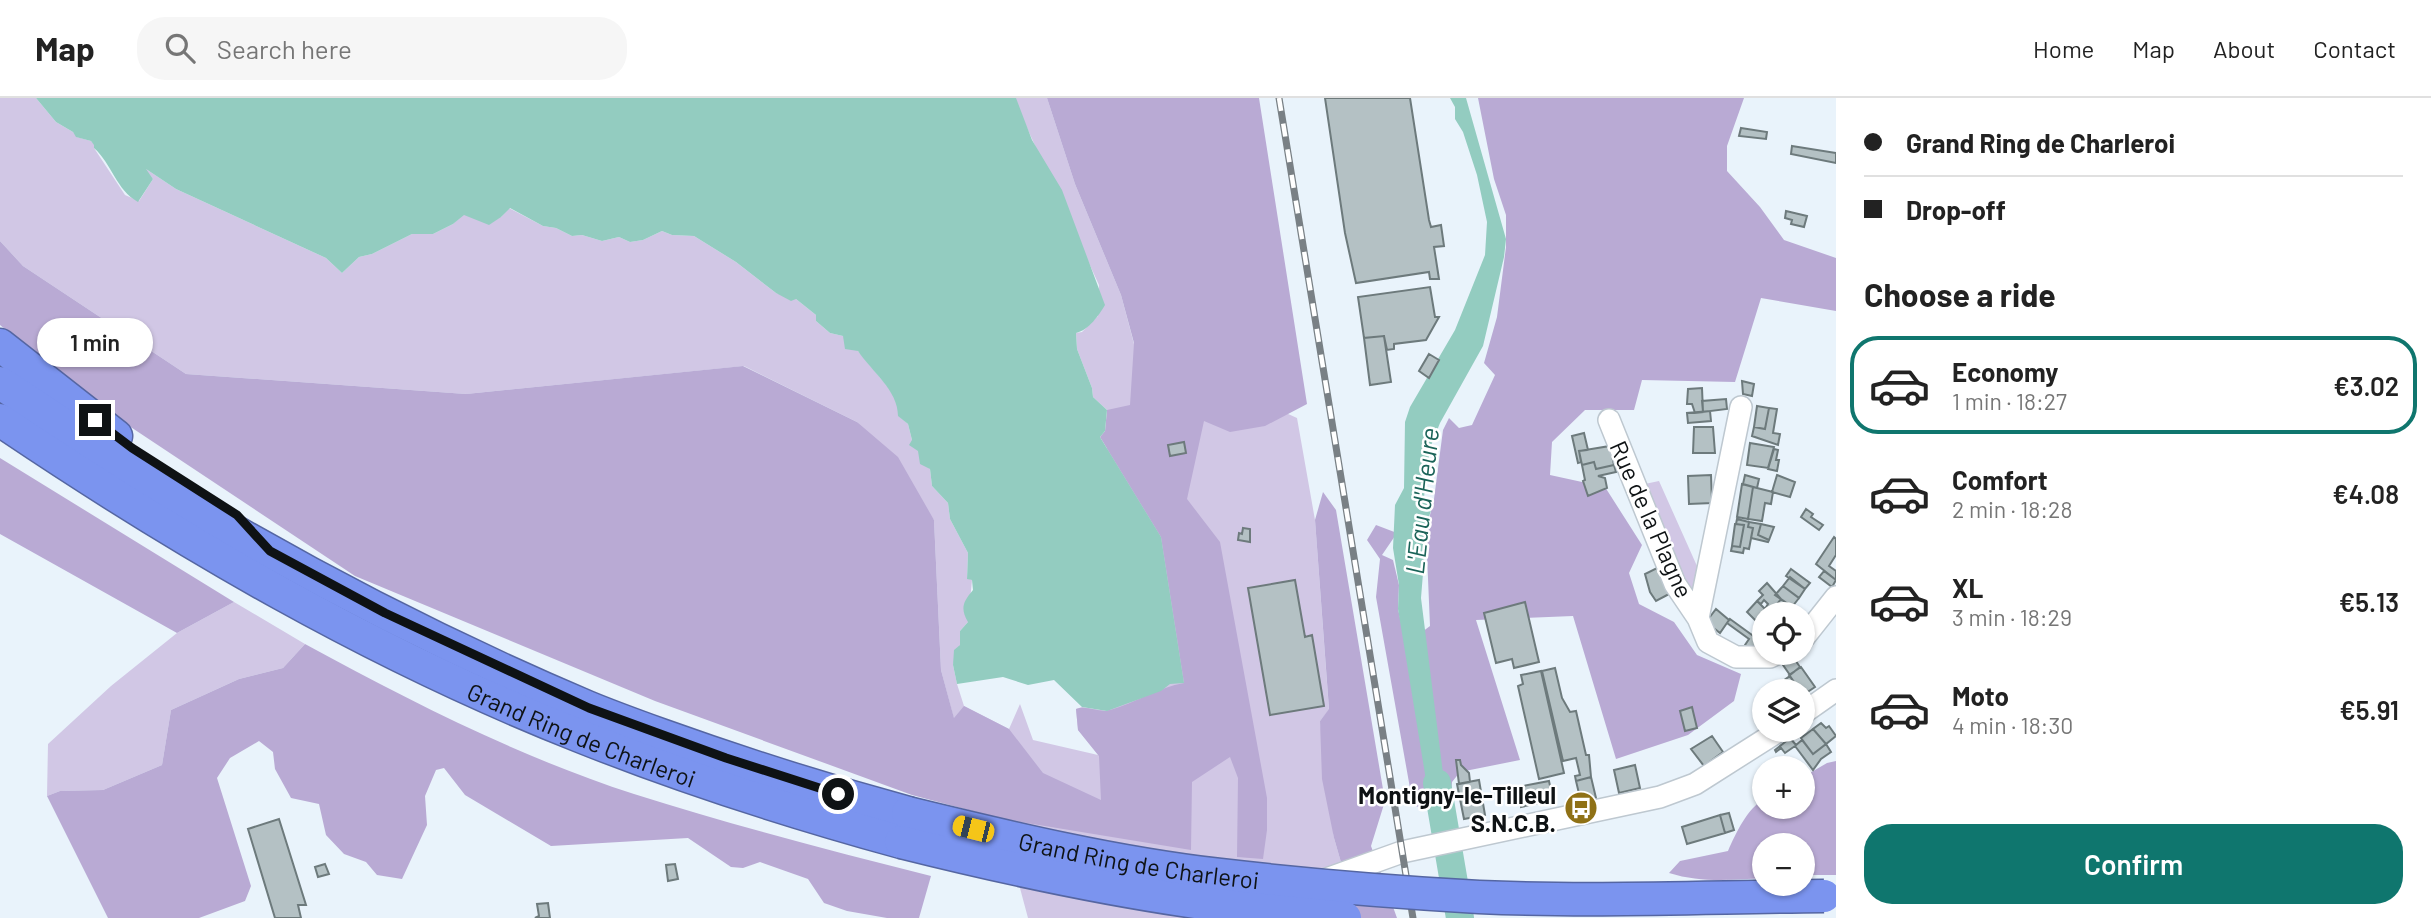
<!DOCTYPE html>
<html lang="en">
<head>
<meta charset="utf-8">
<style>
  body { margin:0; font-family:Barlow,sans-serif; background:#f6f6f6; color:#222; height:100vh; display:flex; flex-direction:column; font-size:26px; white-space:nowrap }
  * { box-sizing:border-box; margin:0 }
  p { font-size:23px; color:#767676 }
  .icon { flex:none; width:38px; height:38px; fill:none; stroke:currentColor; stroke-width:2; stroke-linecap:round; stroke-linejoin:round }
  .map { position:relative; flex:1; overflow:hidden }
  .side { display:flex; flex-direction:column; background:#fff; width:595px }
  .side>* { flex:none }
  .hud { display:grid; align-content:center; height:154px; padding:0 28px; background:#fff }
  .fabs { position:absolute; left:1752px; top:504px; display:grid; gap:14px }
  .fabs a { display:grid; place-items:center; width:63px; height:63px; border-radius:50%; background:#fff; box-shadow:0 2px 5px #0004; font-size:35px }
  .end { position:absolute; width:32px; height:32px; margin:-16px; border:9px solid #0e1214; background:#fff; box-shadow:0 0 0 4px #fff }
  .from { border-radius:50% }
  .bubble { position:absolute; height:49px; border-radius:24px; background:#fff; box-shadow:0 2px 5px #0004; font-size:23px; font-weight:600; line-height:49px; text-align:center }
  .car { position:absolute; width:21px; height:42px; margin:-21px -10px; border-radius:9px; box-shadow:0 0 5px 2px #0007; background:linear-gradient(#f5c518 24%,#345 0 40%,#f5c518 0 76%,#345 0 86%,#f5c518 0) }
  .hud b { display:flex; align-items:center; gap:24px; height:66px; font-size:26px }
  .hud b+b { border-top:2px solid #e0e0e0 }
  .hud i { width:18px; height:18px; background:#222 }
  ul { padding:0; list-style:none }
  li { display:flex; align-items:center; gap:21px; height:98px; margin:0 14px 10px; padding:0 14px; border:4px solid transparent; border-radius:28px }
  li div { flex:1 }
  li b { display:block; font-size:26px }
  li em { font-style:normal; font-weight:600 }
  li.on { border-color:#0f766e }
  li>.icon { width:63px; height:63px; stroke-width:1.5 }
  h2 { padding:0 28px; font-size:32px; line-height:84px }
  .action { display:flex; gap:14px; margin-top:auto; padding:14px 28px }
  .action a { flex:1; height:80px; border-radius:28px; background:#0f766e; color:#fff; font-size:28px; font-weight:600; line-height:80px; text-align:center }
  header { display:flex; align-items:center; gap:42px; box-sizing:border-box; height:98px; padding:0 35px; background:#fff; border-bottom:2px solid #e0e0e0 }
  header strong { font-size:33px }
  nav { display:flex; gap:38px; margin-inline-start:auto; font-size:24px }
  .search { width:490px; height:63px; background:#f6f6f6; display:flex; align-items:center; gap:18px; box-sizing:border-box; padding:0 24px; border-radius:28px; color:#767676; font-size:26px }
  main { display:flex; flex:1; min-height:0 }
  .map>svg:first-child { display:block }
  .green { fill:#d1c7e5 }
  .forest { fill:#b9aad4 }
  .water { fill:#93ccc0 }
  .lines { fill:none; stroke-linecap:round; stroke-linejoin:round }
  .river { stroke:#93ccc0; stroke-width:28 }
  .building { fill:#b4c1c4; stroke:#6d7a7c; stroke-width:2 }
  .minor-casing { stroke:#bec8d0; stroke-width:24 }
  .highway-casing { stroke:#5566a2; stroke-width:35 }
  .minor { stroke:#fff; stroke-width:21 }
  .highway { stroke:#7b94ef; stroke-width:32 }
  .rail-casing { stroke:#798085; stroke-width:7 }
  .rail { stroke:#fff; stroke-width:4.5; stroke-dasharray:13; stroke-linecap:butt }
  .highway-bridge-casing { stroke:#5566a2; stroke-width:35; stroke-linecap:butt }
  .highway-bridge { stroke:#7b94ef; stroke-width:32 }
  .route { stroke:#0e1214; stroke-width:9 }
  .labels { text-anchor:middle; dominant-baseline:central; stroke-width:5; stroke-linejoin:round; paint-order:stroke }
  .street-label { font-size:24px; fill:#0e1214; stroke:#fff }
  .poi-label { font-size:24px; font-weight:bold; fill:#0e1214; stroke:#fff; text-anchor:end }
  .water-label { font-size:26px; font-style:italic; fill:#1a6358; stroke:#fff }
</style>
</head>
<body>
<header>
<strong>Map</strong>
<div class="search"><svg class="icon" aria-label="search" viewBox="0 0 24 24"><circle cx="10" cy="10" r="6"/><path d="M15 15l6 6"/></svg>Search here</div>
<nav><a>Home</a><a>Map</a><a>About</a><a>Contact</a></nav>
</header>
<main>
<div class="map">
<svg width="1836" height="820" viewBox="0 0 1836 820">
  <rect width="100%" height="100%" fill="#e9f3fb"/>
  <path class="green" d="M0,0h36l20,24 17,10 4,5 14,4 4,4 -1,3 31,47 14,6 14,-22 -10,-12 33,22 150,69 16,15 17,-16 13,-3 40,-20h21l20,-10 11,-10 37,3 8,-9 34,18 13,2 16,8 10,-1 20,6 17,-4 11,5 13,-2 19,-9 10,4 22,1 42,26 40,31 20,6 20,16v6l14,12 13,3 15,15 30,36 10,16v12l10,9 4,16 18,29 2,17 16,17 2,16 18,34 -1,25 5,2 -4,42 -8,9v14l-7,20 4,19 7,22 45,23 11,-25 13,36 65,15 -20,-25 -2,-21 6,-2 25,4v-301l-14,-13 -1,-9 -15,-39 -1,-16 6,-1 16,-16 1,-31 -83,-181v-6h31l28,86 46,111 13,49 163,74 18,102 14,190 -9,11 14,117 23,80h-329l-43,-160 -31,-39 -13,-49 -7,-150 -77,-98 -113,-56 -278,28 -280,-20 -163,-108 -23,-25z
    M1659,383l42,94 -9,18 -52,-108z
    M234,504l71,42 -22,24 -44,11 -68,31 -9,55 -59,25 -43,1 -13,5 1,-52 63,-58 66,-53z"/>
  <path class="forest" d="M1047,0h212l48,306 -42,22 -35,6 -26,-11 -17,78 33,43 47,256v32l-4,29 -26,-2 1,-79 -8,-21 -38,25 -1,68 -189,-31 -90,-24 -257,-94 -300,-125 -265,-176 -90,-75v-84l23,25 163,108 280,20 277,-28 114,56 41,35 36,63 7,150 13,48 10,-12 45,23 34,44 58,27 -2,-44 -21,-26 -2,-21c11,-4 23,4 34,1 25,-7 49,-23 74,-27l-23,-146 -61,-100 5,-6 2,-21 23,-5 4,-62 -13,-48 -46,-111z
    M1478,0h266l-17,48v25l33,36 24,33 52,18v53l-75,-13 -26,84 -93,-2 -8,30h-49l-33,32 -2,33 55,12 37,58 -13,28 10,31 35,18 23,33 44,19 -7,27 -46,34 -72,24 -43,-143 -97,4 44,140 -60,12 -8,10 -3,36 -36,-13 -37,-208 4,-38 -13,-19 9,-15 21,8 -15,22 11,5 6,25 -1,24 8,35 24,-18 -4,-95 8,-32 9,-69 6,-12 10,10 13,-3 23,-50 -11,-12 13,-46 9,-70v-32l-12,-36z
    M0,360l234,144 -57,31 -177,-99z
    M1323,394l13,18 49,291 -14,45 26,72h-40l-23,-80 -12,-59 -2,-58 9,-12 -14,-189z
    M305,546c105,57 214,113 329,150 98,31 198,57 297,82l-12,42h-32l-40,-7 -23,-8 -16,-24 -48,-17 -17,6 -12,-1 -43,-29 -137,8 -86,-51 -21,-27 -8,2 -11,26 2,29 -25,54 -25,-4 -11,-13 -22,-8 -18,-19 -7,-31 -28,-6 -16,-29 -2,-17 -14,-11 -29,17 -13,20 34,108 -6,15 -46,17h-91l-61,-122 13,-5 43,-1 59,-25 9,-55 68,-31 44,-11z
    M1836,663v114h-33l-1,-30h-38v33c-33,2 -63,5 -95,-5l11,-12 48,-10c8,-18 19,-42 36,-52v8h38l1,-30 24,-14z"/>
  <path class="water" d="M36,0h980l16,42 30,50 43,115c-6,10 -16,25 -29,28l1,16 15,39 1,9 14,13 -2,21 -5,6 61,100 23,146 -14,1 -9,7 -54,20 -25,-4 -28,-27 -26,5 -25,-8 -46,7 -4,-19 1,-15 6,-5v-14l8,-9c-8,-14 -5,-20 5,-32l-1,-10 -5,-1 1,-26 -18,-34 -2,-16 -16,-17 -2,-17 -10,-5 -2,-13 -9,-6 3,-5 -4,-16 -10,-8c0,-26 -26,-44 -40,-65l-13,-2 -2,-13 -13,-3 -14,-12v-6l-20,-16 -5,2 -15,-8 -40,-31 -42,-26 -22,-1 -10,-4 -19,9 -13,2 -11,-5 -17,4 -20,-6 -10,1 -16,-8 -13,-2 -33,-18 -9,9 -12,8 -25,-10 -11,9 -20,10h-21l-40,20 -13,3 -17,16 -16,-15 -150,-69 -30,-20 7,10 -15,23c-22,-12 -26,-38 -44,-54v-3l-3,-4 -15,-4 -3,-5 -17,-10z
    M1450,0h16l40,141 -2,18 -21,89 -43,77 -10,25 -6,49 7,13 -4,14 -6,74 28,223 -16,2 -35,-214 1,-24 -6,-37 2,-43 9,-17 1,-66 5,-15 45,-77 30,-75 2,-33 -10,-47 -14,-43 -8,-13v-12z"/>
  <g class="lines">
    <path class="river" d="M1437,685l23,135"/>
  </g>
  <path class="building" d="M1325,0h85l19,122 2,7 10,-2 3,21 -10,1 5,32h-9l-1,-7 -73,11 -11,-50z
    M1741,30l26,4 -1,7 -27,-3z
    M1792,48l44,7v10l-45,-9z
    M1786,113l21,5 -3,11 -13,-3 1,-4 -7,-2z
    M1430,189l5,30h4l-13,23 -32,4v5l-7,1 -3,-14 -20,2 -6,-41z
    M1384,238l7,46 -21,3 -6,-47z
    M1429,256l10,6 -10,18 -10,-7z
    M1742,283l12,3 -2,12 -9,-2z
    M1702,290l1,24 -8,1 -3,-9h-5l1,-15z
    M1726,301l1,10 -24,3 -1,-11z
    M1757,308l12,2 -4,21 -11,-2z
    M1769,310l8,1 -4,24 7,1 -2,11 -26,-9 2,-9 11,2z
    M1710,313l1,10 -23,2 -1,-10z
    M1694,329h19l2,26h-22z
    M1584,335l4,17 -9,1 2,11 -3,1 -6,-27z
    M1184,344l2,11 -16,3 -2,-11z
    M1750,345l24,4 -6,21 -21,-3z
    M1610,348l4,19 -18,4 -2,-7 -12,3 -3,-14z
    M1774,351l4,1 -2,10h3l-2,11 -9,-2z
    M1594,364l2,7 18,-4 2,7 -18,4 7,2 2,10 -19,8 -5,-15 2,-1 -3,-15z
    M1711,377l1,28 -23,1 -1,-28z
    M1745,377l14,4 -2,9 -14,-4z
    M1777,377l18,7 -5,15 -18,-5z
    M1742,386l11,3 -5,32 -11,-2z
    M1753,389l20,5 -2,12 -6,-1 -3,18 -14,-2z
    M1806,411l7,5 -2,3 12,8 -4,5 -18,-13z
    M1737,421l12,3 -1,5 5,1 -4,21 -5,-1 -1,5 -12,-2 1,-5 8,1 4,-22 -8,-1z
    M1749,424l12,2 -3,11 11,5 -1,2 -17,-4 2,-10 -5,-1z
    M1735,426l9,1 -4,22 -8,-1z
    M1761,426l13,3 -5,13 -11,-5z
    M1243,430l7,1v13l-12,-2 1,-7 3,1z
    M1834,439l2,2v16l-7,11 7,5v9l-20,-16z
    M1659,469l12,26 -15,8 -6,-9 -5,-18z
    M1791,471l19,14 -5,6 -19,-13z
    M1824,473l12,9 -4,7 -13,-10z
    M1790,479l15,12 -6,9 -16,-12z
    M1295,482l10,57 7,-2 12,71 -54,9 -22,-127z
    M1767,485l14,16 -12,15 -6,-2 5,-8 -4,-4 -3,4 -4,-3 6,-6 -4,-4z
    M1783,488l16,12 -7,9 -17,-12z
    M1781,501l11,8 -6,7h-17z
    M1757,503l8,8 -2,3 3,2h-2v6l-4,5 -13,-13z
    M1525,504l14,60 -25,6 -2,-9 -16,4 -12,-50z
    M1716,511l13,11 -9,13 -14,-11z
    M1730,521l33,24 -7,10 -11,-8 4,-6 -22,-16z
    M1793,559l7,10 -10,8 -7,-10z
    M1801,569l14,20 -12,8 -14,-20z
    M1555,570l7,30 8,14 6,-1 10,44h3l2,22 -15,4 -1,-5 5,-1 -4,-17 -13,3 -21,-90z
    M1541,573l23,102 -25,6 -21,-93 5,-2 -2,-9z
    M1790,578l10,15h-29l-1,-1z
    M1692,609l5,21 -12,3 -5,-20z
    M1821,625l5,5 3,-2 7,10 -10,8 -13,-15z
    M1813,631l13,15 -13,10 -12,-16z
    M1712,638l11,16 -19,14 -13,-17z
    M1790,640l6,7 6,-5 11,14 13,-10 5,8 -10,7 -8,11 -18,-24 -10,7 -4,-5 -5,4 -1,-2z
    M1456,662h4l1,5 8,8 1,9 -11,2z
    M1635,667l5,23 -21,5 -5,-23z
    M1591,679l5,21 -15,4 -5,-21z
    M1479,682l6,35 -21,4 -7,-35z
    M1549,683l4,19 -32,7 -3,-20z
    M1729,715l5,17 -9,3 -5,-18z
    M1720,717l5,18 -38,11 -5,-17z
    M279,721l27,86h-8l3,13h-26l-27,-89z
    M325,766l4,10 -11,3 -3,-10z
    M675,766l3,15 -10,2 -2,-16z
    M548,805l2,15h-15l4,-2 -2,-12z"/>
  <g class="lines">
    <defs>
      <path id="minor" d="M1609,322l66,164 23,34 10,24 28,15h34l8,-4
        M1698,520l43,-211
        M1802,542l34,-43
        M1802,616l34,-24
        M1321,783l81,-29 258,-55 35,-13 85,-54"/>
      <g id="highway">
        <path d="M0,247l116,91"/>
        <path d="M0,285c50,32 99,67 150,98 140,86 286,162 437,226 24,10 49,19 74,28 81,29 163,55 247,78"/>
        <path id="s1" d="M0,322c182,123 375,235 580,316 105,42 212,76 321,106"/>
      </g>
    </defs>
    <use href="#minor" class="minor-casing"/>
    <use href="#highway" class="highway-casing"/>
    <use href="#minor" class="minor"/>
    <use href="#highway" class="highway"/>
    <defs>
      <path id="rail" d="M1279,0l134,820"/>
    </defs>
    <use href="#rail" class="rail-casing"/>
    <use href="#rail" class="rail"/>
    <defs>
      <g id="highway-bridge">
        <path id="s2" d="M908,715c102,25 207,50 312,62 86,10 172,17 259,22 115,5 230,0 345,-1"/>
        <path d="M901,744c104,26 210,49 316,63 43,5 86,9 128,13"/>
      </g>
    </defs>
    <use href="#highway-bridge" class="highway-bridge-casing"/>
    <use href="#highway-bridge" class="highway-bridge"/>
  </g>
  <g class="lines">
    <path class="route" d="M95,322l37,28 105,67 33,36 115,62 204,95 137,50 112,36"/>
  </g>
  <defs>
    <symbol id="bus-disc" viewBox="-11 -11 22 22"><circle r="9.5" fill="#8f7116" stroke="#fff"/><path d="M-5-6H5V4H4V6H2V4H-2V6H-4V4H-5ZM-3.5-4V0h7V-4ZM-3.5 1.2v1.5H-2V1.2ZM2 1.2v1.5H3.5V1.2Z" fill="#fff"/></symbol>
  </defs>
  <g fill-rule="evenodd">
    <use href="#bus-disc" x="1562" y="691" width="38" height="38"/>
  </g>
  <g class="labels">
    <g class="street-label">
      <text transform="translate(1652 421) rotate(66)">Rue de la Plagne</text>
      <text stroke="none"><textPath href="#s1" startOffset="663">Grand Ring de Charleroi</textPath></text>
      <text stroke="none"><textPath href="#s2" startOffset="236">Grand Ring de Charleroi</textPath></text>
    </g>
    <g class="poi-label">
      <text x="1556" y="696">Montigny-le-Tilleul<tspan x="1556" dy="28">S.N.C.B.</tspan></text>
    </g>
    <g class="water-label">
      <text transform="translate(1421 403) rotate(-84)">L'Eau d'Heure</text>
    </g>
  </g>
</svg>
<div class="fabs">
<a><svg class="icon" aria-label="locate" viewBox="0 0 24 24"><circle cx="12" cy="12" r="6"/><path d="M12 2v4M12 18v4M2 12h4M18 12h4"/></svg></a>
<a><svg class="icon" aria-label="layers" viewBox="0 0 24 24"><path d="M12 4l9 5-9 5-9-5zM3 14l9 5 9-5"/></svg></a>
<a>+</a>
<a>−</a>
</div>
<i class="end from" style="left:838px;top:696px"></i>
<i class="end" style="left:95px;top:322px"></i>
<div class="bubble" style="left:37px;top:220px;width:116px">1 min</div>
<i class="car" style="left:973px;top:731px;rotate:284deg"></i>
</div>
<section class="side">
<div class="hud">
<b><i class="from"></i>Grand Ring de Charleroi</b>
<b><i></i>Drop-off</b>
</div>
<h2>Choose a ride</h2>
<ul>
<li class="on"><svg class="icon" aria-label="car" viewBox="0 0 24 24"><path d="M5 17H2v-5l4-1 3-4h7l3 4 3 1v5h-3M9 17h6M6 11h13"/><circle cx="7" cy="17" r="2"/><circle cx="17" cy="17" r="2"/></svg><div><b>Economy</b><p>1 min · 18:27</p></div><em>€3.02</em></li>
<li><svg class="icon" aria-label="car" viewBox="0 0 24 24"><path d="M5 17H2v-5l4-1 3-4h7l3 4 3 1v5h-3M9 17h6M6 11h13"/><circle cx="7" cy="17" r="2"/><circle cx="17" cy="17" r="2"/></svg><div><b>Comfort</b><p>2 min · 18:28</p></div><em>€4.08</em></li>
<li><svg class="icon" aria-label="car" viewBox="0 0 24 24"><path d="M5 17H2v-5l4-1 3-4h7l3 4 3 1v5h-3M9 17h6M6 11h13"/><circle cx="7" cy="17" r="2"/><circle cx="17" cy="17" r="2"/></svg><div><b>XL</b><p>3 min · 18:29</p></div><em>€5.13</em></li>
<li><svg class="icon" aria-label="car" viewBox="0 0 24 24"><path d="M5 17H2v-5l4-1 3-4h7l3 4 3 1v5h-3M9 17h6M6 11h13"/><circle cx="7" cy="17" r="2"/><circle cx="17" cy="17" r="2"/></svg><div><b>Moto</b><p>4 min · 18:30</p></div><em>€5.91</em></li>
</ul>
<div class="action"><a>Confirm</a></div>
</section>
</main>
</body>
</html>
